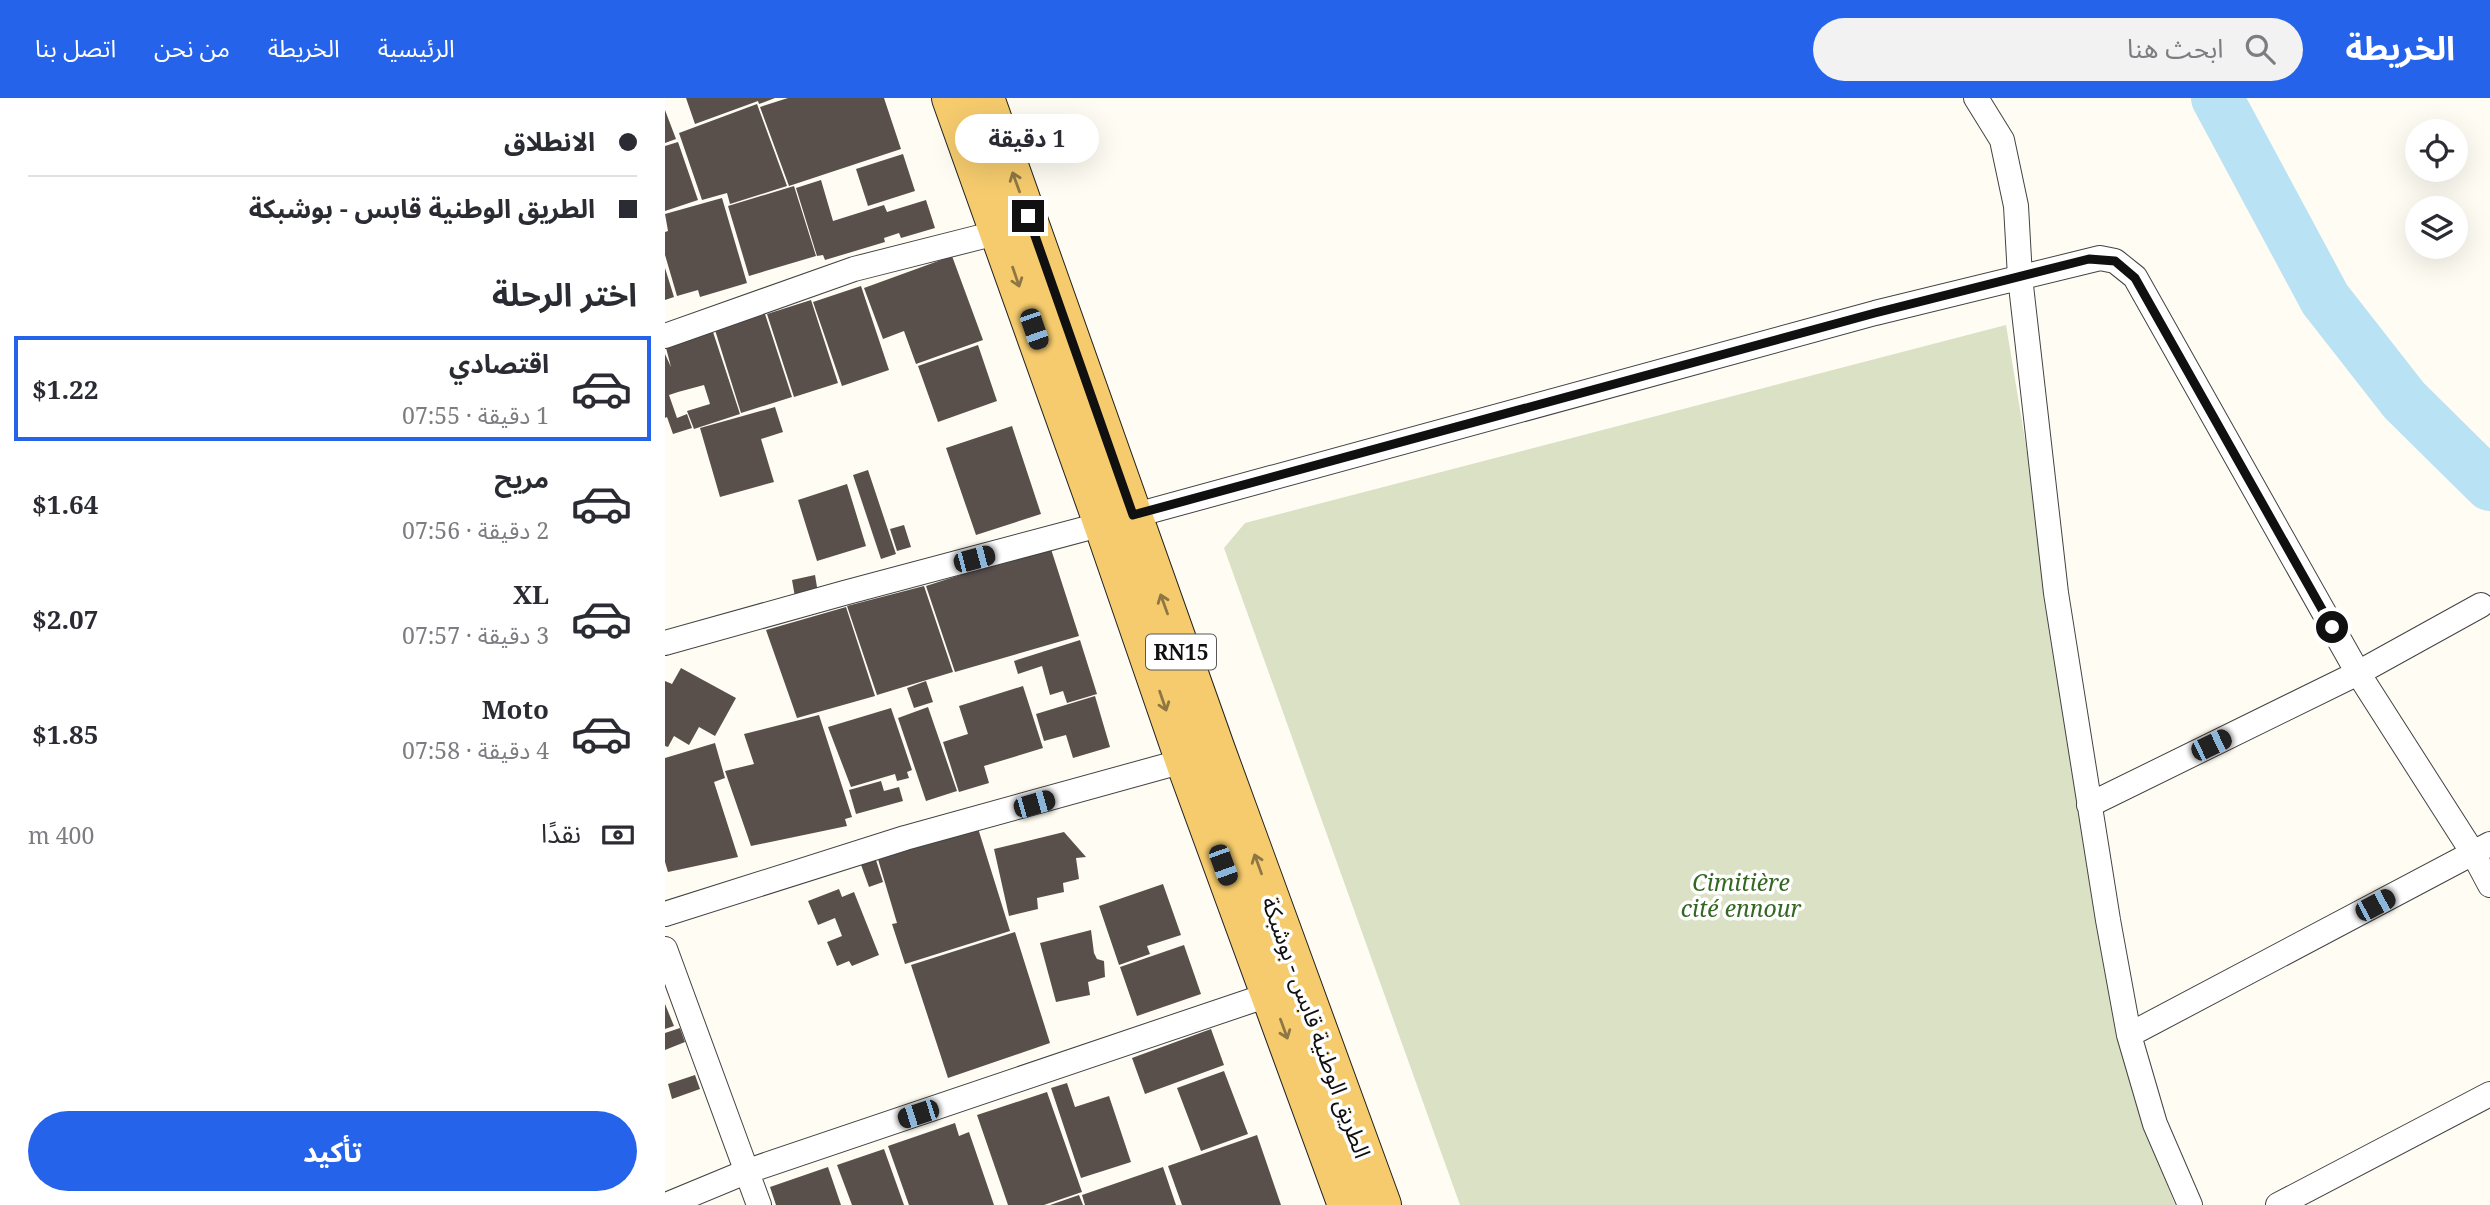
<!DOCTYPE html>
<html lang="ar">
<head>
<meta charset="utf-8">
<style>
  body { margin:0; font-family:"Noto Serif","Noto Sans Arabic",serif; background:#f2f2f3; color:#2b2b33; direction:rtl; height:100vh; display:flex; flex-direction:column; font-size:26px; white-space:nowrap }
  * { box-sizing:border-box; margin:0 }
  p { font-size:23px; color:#7c7c81 }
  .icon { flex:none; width:38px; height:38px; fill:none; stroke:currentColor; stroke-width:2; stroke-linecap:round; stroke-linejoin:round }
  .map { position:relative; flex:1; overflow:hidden; direction:ltr }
  .panel { display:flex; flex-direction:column; background:#fff; width:665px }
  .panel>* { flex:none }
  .guide { display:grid; align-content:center; height:154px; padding:0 28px; background:#fff }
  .fabs { position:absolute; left:1740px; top:21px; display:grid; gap:14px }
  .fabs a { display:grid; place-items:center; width:63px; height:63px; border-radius:50%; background:#fff; box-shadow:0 7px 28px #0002; font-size:35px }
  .end { position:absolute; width:32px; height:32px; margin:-16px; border:9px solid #101010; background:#fff; box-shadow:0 0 0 4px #fff }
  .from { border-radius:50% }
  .bubble { position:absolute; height:49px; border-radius:24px; background:#fff; box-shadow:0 7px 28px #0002; font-size:23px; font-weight:700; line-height:49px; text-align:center; direction:rtl }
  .car { position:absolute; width:21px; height:42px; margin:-21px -10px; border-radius:9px; box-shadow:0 0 5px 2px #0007; background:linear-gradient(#222 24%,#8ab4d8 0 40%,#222 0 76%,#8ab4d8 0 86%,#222 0) }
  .guide b { display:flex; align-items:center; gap:24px; height:66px; font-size:26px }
  .guide b+b { border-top:2px solid #e1e1e2 }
  .guide i { width:18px; height:18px; background:#2b2b33 }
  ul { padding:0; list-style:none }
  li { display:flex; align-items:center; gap:21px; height:105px; margin:0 14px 10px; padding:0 14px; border:4px solid transparent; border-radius:0px }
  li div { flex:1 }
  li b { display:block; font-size:26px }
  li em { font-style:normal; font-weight:700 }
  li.active { border-color:#2563eb }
  li>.icon { width:63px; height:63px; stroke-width:1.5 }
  h2 { padding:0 28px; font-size:32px; line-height:84px }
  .pay { display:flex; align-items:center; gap:18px; height:77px; padding:0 28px; font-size:26px }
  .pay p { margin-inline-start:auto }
  .action { display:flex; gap:14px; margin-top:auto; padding:14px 28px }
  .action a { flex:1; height:80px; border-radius:42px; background:#2563eb; color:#fff; font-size:28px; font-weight:700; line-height:80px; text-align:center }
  header { display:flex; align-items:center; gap:42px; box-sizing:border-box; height:98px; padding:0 35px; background:#2563eb; color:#fff }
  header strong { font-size:33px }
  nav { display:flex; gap:38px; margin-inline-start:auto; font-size:24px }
  .search { width:490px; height:63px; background:#f2f2f3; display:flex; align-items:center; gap:18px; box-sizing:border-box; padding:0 24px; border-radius:38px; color:#7c7c81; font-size:26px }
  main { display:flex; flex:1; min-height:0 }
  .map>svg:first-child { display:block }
  .cemetery { fill:#dae1c4 }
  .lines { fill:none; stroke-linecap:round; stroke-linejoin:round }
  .river { stroke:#b9e2f5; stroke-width:52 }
  .building { fill:#59504c }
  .minor-casing { stroke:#434343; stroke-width:26 }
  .primary-casing { stroke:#212121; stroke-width:40 }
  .minor { stroke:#fff; stroke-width:24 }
  .primary { stroke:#f5cb6d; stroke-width:38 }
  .oneway { stroke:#8e7743 }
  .route { stroke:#101010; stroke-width:9 }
  .labels { text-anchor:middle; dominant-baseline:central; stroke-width:7; stroke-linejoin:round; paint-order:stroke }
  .shield { fill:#fff; stroke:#585858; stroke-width:2 }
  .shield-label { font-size:21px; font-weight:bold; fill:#101010 }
  .park-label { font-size:23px; font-style:italic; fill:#346721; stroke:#fff }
  .street-label { font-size:23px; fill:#101010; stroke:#fff }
</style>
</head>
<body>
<header>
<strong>الخريطة</strong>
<div class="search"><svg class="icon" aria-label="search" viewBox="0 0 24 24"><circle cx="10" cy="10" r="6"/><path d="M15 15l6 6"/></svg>ابحث هنا</div>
<nav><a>الرئيسية</a><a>الخريطة</a><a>من نحن</a><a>اتصل بنا</a></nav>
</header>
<main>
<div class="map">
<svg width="1825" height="1107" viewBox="0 0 1825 1107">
  <rect width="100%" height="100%" fill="#fffcf3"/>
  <path class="cemetery" d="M1341,227l128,773 41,107h-715l-236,-657 21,-25z"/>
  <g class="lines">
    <path class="river" d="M1552,0l108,201 79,101 86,85"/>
  </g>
  <path class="building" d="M21,0h89l-16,6 -1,-3 -63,23z
    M123,0h96l17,51 -112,37 -29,-79z
    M92,6l30,82 -57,18 -3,-11 -25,7 -23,-67z
    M0,12l11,29 -11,4z
    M13,44l20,58 -33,11v-65z
    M238,56l12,37 -47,15 -12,-37z
    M156,82l12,41 51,-16 3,7 39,-12 9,28 -34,10 -2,-5 -15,5 1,4 -60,18 -2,-5 -6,1 -21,-68z
    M129,88l22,70 -67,20 -21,-70z
    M57,100l25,85 -47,14 -2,-7 -21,6 -12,-41v-23l3,-1 -3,-17z
    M287,158l31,84 -67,24 -12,-33 -21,8 -19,-51z
    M0,170l9,29 -9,3z
    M196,188l28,84 -47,16 -29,-84z
    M146,202l27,83 -44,14 -27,-83z
    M100,216l27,83 -51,16 -26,-83z
    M47,231l28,85 -46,15 -7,-18 23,-7 -6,-19 -26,7 -9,3 8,23 10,-4 5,14 -19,6 -6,-17 -2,1v-64l6,13 -6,-23z
    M313,247l19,56 -59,21 -20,-56z
    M110,309l8,25 -22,7 13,43 -54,15 -20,-69z
    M347,328l29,88 -65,21 -30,-87z
    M203,372l28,84 -15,5 -28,-84z
    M182,386l19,62 -49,15 -19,-61z
    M239,427l7,22 -14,4 -7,-22z
    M385,448l29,90 -124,36 -29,-86z
    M150,477l3,18 -23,4 -3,-17z
    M259,488l29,86 -76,23 -30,-89z
    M181,509l29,89 -78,22 -31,-88z
    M415,542l17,54 -30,9 -4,-12 -13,4 -8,-29 -24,8 -4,-13z
    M16,570l55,30 -21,38 -16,-9 -10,18 -15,-9 -6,11 -3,-1v-65l7,3z
    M261,583l7,21 -19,6 -7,-20z
    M358,588l20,62 -59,18 5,17 -30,9 -16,-50 25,-8 -9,-28z
    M430,598l15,51 -37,11 -7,-23 -22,6 -8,-27z
    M263,609l29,84 -31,10 -28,-83z
    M226,610l21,62 -5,2 2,6 -12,3 -2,-7 -44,13 -23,-60z
    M154,617l33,102 -7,2 2,7 -96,20 -26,-75 29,-7 -10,-30z
    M50,645l10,35 -11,4 24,75 -70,15 -3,-10v-104z
    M216,683l3,10 15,-4 4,14 -47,13 -7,-24z
    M312,727l33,106 -105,33 -13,-40 5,-1 -20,-67z
    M399,734l22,25 -10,1 3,21 -16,4 1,9 -27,6 1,11 -29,7 -15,-67z
    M210,759l8,25 -14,5 -9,-25z
    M498,786l18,51 -34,11 3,8 -31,11 -20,-59z
    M174,791l3,8 12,-5 25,63 -27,11 -3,-5 -12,5 -10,-24 15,-6 -7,-18 -17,7 -10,-24z
    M426,832l3,23 3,6 7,2 1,16 -17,5 2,13 -34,7 -16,-59z
    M350,834l35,111 -102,35 -37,-113z
    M519,847l17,49 -64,22 -17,-49z
    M0,906l9,22 -9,3z
    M15,930l5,14 -20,8v-17z
    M546,931l13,36 -79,29 -13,-36z
    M559,973l24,63 -47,17 -24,-63z
    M30,977l5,14 -28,10 -4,-15z
    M402,985l8,24 34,-11 22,66 -50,16 -30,-90z
    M382,994l35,100 -38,13h-36l-31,-90z
    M290,1025l4,13 10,-4 25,73h-85l-21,-59z
    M592,1037l24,70h-99l-14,-39z
    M219,1051l20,56h-52l-15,-40z
    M163,1069l13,38h-65l-6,-18z
    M498,1069l13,38h-91l-3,-10z
    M414,1097l4,10h-33z"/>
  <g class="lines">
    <defs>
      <path id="minor" d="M1311,0l26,42 14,66 4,71 36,316 52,327 21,115 26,89 35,81
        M0,238l189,-67 146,-37
        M0,545l179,-50 259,-69 772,-211 225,-55 15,3 20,16 223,396 115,180 17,32
        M1424,707l269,-132 123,-68
        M0,816l240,-76 293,-81
        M0,851l94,256
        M1464,937l361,-191
        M1,1107l82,-34 523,-177
        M1613,1107l212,-111"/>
      <path id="primary" d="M286,0l152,426 82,238 162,443
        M320,0l231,652 166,455"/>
    </defs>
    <use href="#minor" class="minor-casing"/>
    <use href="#primary" class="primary-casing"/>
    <use href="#minor" class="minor"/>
    <use href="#primary" class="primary"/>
  </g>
  <defs><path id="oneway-shaft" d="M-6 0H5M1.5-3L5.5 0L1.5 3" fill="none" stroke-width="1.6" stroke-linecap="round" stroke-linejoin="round" transform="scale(1.75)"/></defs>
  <g class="oneway">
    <use href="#oneway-shaft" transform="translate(351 84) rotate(-110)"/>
    <use href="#oneway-shaft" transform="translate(351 179) rotate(71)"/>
    <use href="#oneway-shaft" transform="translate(499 506) rotate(-110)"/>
    <use href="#oneway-shaft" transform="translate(498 603) rotate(71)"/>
    <use href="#oneway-shaft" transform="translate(593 766) rotate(-110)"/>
    <use href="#oneway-shaft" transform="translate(619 931) rotate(70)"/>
  </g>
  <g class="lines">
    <path class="route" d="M363,118l105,299 742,-202 214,-54 26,2 20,17 197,349"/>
  </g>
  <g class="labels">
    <rect class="shield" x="481" y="536.5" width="70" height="35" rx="5"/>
    <g class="shield-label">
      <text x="516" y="554">RN15</text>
    </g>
    <g class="park-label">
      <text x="1076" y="784">Cimitière<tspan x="1076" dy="26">cité ennour</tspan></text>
    </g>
    <g class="street-label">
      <text transform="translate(652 929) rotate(70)">الطريق الوطنية قابس - بوشبكة</text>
    </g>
  </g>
</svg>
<div class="fabs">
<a><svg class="icon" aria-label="locate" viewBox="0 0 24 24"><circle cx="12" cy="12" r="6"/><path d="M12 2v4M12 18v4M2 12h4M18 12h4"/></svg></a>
<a><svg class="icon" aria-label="layers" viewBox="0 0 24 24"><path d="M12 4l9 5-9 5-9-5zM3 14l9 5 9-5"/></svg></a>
</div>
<i class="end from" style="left:1667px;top:529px"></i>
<i class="end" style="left:363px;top:118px"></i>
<div class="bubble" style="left:290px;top:16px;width:144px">1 دقيقة</div>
<i class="car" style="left:369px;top:231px;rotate:161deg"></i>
<i class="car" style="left:309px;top:461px;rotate:75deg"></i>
<i class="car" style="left:1546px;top:647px;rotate:64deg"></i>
<i class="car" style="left:369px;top:706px;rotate:74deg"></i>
<i class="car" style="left:558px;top:767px;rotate:160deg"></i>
<i class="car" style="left:1710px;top:807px;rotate:62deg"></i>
<i class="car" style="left:253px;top:1016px;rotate:252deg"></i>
</div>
<section class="panel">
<div class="guide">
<b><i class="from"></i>الانطلاق</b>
<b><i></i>الطريق الوطنية قابس - بوشبكة</b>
</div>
<h2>اختر الرحلة</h2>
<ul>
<li class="active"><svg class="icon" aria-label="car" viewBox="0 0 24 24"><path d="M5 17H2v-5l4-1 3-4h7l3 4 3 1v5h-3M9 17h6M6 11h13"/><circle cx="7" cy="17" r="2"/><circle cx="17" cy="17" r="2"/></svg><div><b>اقتصادي</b><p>1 دقيقة · 07:55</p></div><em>$1.22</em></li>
<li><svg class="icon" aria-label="car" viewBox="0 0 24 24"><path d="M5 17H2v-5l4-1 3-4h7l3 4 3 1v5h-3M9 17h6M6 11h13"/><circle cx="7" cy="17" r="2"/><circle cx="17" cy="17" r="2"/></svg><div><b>مريح</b><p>2 دقيقة · 07:56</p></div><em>$1.64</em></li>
<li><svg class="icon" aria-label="car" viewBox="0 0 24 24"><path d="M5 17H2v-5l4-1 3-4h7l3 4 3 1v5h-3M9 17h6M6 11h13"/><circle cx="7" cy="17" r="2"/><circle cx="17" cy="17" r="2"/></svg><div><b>XL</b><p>3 دقيقة · 07:57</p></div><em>$2.07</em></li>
<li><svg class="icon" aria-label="car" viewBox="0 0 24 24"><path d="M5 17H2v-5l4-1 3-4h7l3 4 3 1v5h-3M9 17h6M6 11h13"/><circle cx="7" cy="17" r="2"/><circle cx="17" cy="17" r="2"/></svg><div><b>Moto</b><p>4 دقيقة · 07:58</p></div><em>$1.85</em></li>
</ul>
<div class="pay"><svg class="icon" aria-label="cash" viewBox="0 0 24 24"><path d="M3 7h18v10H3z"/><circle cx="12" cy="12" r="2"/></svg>نقدًا<p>400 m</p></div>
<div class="action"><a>تأكيد</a></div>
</section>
</main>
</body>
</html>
